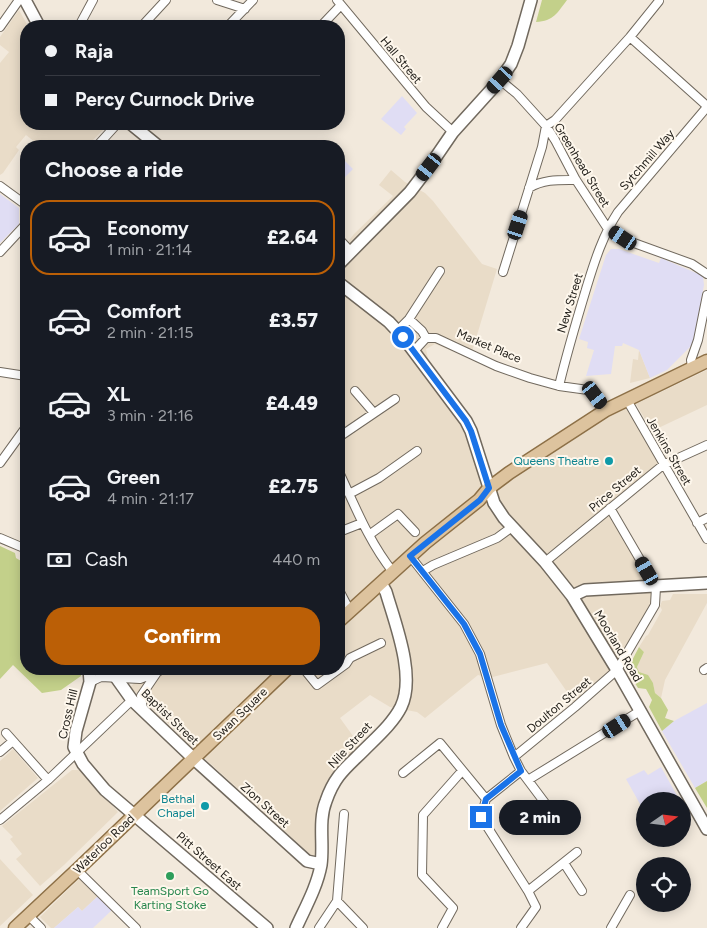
<!DOCTYPE html>
<html lang="en">
<head>
<meta charset="utf-8">
<style>
  body { margin:0; font-family:Figtree,sans-serif; background:#20242c; color:#f1f3f6; height:100vh; display:flex; flex-direction:column; font-size:19px; white-space:nowrap }
  * { box-sizing:border-box; margin:0 }
  p { font-size:16px; color:#9ea1a6 }
  .icon { flex:none; width:28px; height:28px; fill:none; stroke:currentColor; stroke-width:2; stroke-linecap:round; stroke-linejoin:round }
  .map { position:relative; flex:1; overflow:hidden }
  .sheet { position:absolute; left:20px; top:140px; width:325px; height:535px; display:flex; flex-direction:column; background:#171b24; border-radius:20px; box-shadow:0 2px 12px #0003 }
  .sheet>* { flex:none }
  .guide { position:absolute; left:20px; top:20px; width:325px; height:110px; border-radius:20px; box-shadow:0 2px 12px #0003; display:grid; align-content:center; height:110px; padding:0 25px; background:#171b24 }
  .needle { width:32px; rotate:76deg }
  .controls { position:absolute; left:636px; top:792px; display:grid; gap:10px }
  .controls a { display:grid; place-items:center; width:55px; height:55px; border-radius:50%; background:#171b24; box-shadow:0 2px 12px #0003; font-size:25px }
  .end { position:absolute; width:22px; height:22px; margin:-11px; border:6px solid #1a73e8; background:#fff; box-shadow:0 0 0 2px #fff }
  .from { border-radius:50% }
  .bubble { position:absolute; height:35px; border-radius:18px; background:#171b24; box-shadow:0 2px 12px #0003; font-size:16px; font-weight:800; line-height:35px; text-align:center }
  .car { position:absolute; width:15px; height:30px; margin:-15px -8px; border-radius:6px; box-shadow:0 0 4px 1px #0007; background:linear-gradient(#222 24%,#8ab4d8 0 40%,#222 0 76%,#8ab4d8 0 86%,#222 0) }
  .guide b { display:flex; align-items:center; gap:18px; height:48px; font-size:19px }
  .guide b+b { border-top:1px solid #363941 }
  .guide i { width:12px; height:12px; background:#f1f3f6 }
  ul { padding:0; list-style:none }
  li { display:flex; align-items:center; gap:15px; height:75px; margin:0 10px 8px; padding:0 15px; border:2px solid transparent; border-radius:20px }
  li div { flex:1 }
  li b { display:block; font-size:19px }
  li em { font-style:normal; font-weight:800 }
  li.active { border-color:#bb5f06 }
  li>.icon { width:45px; height:45px; stroke-width:1.5 }
  h2 { padding:0 25px; font-size:22px; line-height:60px }
  .pay { display:flex; align-items:center; gap:12px; height:55px; padding:0 25px; font-size:19px }
  .pay p { margin-inline-start:auto }
  .primary-button { display:flex; gap:10px; margin-top:auto; padding:10px 25px }
  .primary-button a { flex:1; height:58px; border-radius:20px; background:#bb5f06; color:#fff; font-size:20px; font-weight:800; line-height:58px; text-align:center }
  .map>svg:first-child { display:block }
  .built { fill:#e9dcc8 }
  .industrial { fill:#e0ddf4 }
  .green { fill:#c3d08a }
  .lines { fill:none; stroke-linecap:round; stroke-linejoin:round }
  .street-casing { stroke:#71695e; stroke-width:10 }
  .secondary-casing { stroke:#71695e; stroke-width:14 }
  .primary-casing { stroke:#8d7047; stroke-width:15 }
  .street { stroke:#fff; stroke-width:8 }
  .secondary { stroke:#fff; stroke-width:11 }
  .primary { stroke:#ddc39e; stroke-width:12 }
  .route { stroke:#1a73e8; stroke-width:6 }
  .culture-dot { fill:#0f9aa8; stroke:#fef7ec; stroke-width:2 }
  .leisure-dot { fill:#2e9e5b; stroke:#fef7ec; stroke-width:2 }
  .labels { text-anchor:middle; dominant-baseline:central; stroke-width:4; stroke-linejoin:round; paint-order:stroke }
  .street-label { font-size:12px; fill:#23201b; stroke:#fef7ec }
  .culture-label { font-size:12px; fill:#0d838f; stroke:#fef7ec; text-anchor:end }
  .leisure-label { font-size:12px; fill:#27864d; stroke:#fef7ec }
</style>
</head>
<body>
<div class="map">
<svg width="707" height="928" viewBox="0 0 707 928">
  <rect width="100%" height="100%" fill="#f2e9dc"/>
  <path class="built" d="M19,10l9,16h-2v98h83l-22,22h-47l-14,-11 -10,12 3,3 -16,23 -3,2v-112l9,-11 -9,-7v-8z
    M391,170l14,12 20,11 8,8 49,63 15,5 -27,89 -35,-14 -9,5 3,15 43,60 22,64 131,-84 35,61 -47,43 40,72 2,19 -35,63 -46,40 -27,-39 -58,15 -11,-3 -53,43 -8,-6 -27,-5 -20,-12 -30,23 21,29 -38,42 -8,70 -125,-114 -60,-58 20,-18h189v-416l15,-19 39,-38 -14,-11z
    M639,350l11,28 -20,5 3,-24 5,1z
    M707,370v35l-55,26 -16,-27z
    M673,594h34v9l-42,77 -4,18 -6,-5 -2,-10 -14,-11 -2,-5 7,-15 -5,-5 7,-11 2,-1 14,-25 -2,-4 2,-5 8,-1z
    M13,749l25,29 -38,33v-50z
    M72,770h8l38,42 -54,53 -24,21 -24,-27 6,-5 -12,-15 3,-2 -11,-11z
    M0,859l33,36 -33,31z
    M80,878l18,18 -16,15 -4,-4 -24,21h-3l-11,-11z"/>
  <path class="industrial" d="M402,96l15,17 -13,14 2,2 -5,6 -20,-16z
    M339,155l14,14 -14,14z
    M0,194l19,14v16l-19,19z
    M611,249h8l40,14 2,-5 42,18 1,9 -10,55 -4,7 -23,23 -17,8 -11,-28 -16,-7 -1,3h-7l-4,28 -25,2 8,-26 -7,-2 1,-6 -9,-3 27,-84z
    M707,703v78l-12,7 -33,-57 12,-10z
    M661,767l18,32 -3,2h-31v12l-19,-34 18,-9 4,5z
    M98,896l14,14 -19,18h-39l24,-21 4,4z"/>
  <path class="green" d="M542,0h25c-10,13 -13,21 -31,22z
    M0,546l15,7 1,5 10,6v105h55v7l-20,14 -19,3 -29,-28 -13,14z
    M639,647l5,5 -7,15 2,5 9,3 5,8 2,10 6,5 7,12 -3,8 9,3 -12,10 -13,-24 3,-7 -6,-11 -8,-1 -11,-18z
    M707,781v27l-12,-20z"/>
  <g class="lines">
    <defs>
      <path id="street" d="M217,0l28,9
        M337,0l89,107 27,25
        M79,26l14,-26
        M142,26l24,-26
        M228,26l25,-26
        M321,26l20,-21
        M0,27l19,-27
        M630,37l77,69
        M500,80l17,14 29,32 9,14 21,40 32,49 15,10 69,25 15,10
        M546,126l9,-6 75,-83 29,-36
        M97,146l20,-22
        M0,186l26,19
        M529,188c15,-9 30,-8 47,-8
        M339,239l12,13
        M0,252l26,-28
        M503,272l39,-125 4,-21
        M409,319l13,12 4,7
        M397,331l12,-12 31,-48
        M414,351l12,-13h10l60,28 34,12 29,8 29,4 7,5 11,15
        M692,368l-1,-8 7,-20 9,-45
        M0,372l26,4
        M559,386c8,-34 18,-67 28,-100 8,-26 16,-51 31,-74l89,-105
        M355,391l19,22
        M627,400l80,139
        M339,437l56,-38
        M0,463l26,-36
        M339,472c16,34 30,70 54,100
        M349,494l30,-16 38,-27
        M697,523l10,-5
        M339,532l23,-9
        M369,535l29,-21 17,18
        M0,538l26,11
        M410,556l54,68 16,30 21,71 13,32 7,14 39,52
        M545,562l118,-97 44,-20
        M423,571l10,-6 64,-27 15,-11
        M339,590l11,21
        M304,669l13,16 29,-21 4,-6 31,-15
        M704,670l3,-2
        M90,682l11,-5 39,2 18,-7
        M143,709l-2,-13 15,-22
        M6,733l42,47
        M0,752l13,-11
        M514,757l61,-50 42,-37 38,-65 1,-18 -46,-79
        M521,771l-35,28 -5,18 47,74 8,16 -15,21
        M403,773l37,-30 46,56
        M528,780l112,-69
        M0,820l48,-40 84,-80
        M564,863l18,28
        M77,870l59,58
        M528,891l49,-39
        M337,901l26,27
        M28,915l13,13
        M319,928l18,-27 7,-87
        M442,928l11,-20 -31,-33 1,-60 39,-44
        M611,928l19,-33"/>
      <path id="secondary" d="M25,0l14,26
        M131,124l27,22
        M339,264l71,-72 19,-25 24,-35 47,-52 11,-16 7,-18 13,-46
        M339,283l50,39 14,15 63,84 5,10 23,72 10,15 41,44 27,34 45,74 90,159
        M572,596l13,-6 122,-7
        M89,669l1,13 -14,49 -2,16 9,17 22,26 162,138
        M110,669l22,31 62,59 113,102 14,3
        M296,928c9,-20 21,-41 25,-63 3,-21 -3,-44 5,-64 9,-26 20,-33 38,-51 13,-13 29,-27 37,-43 15,-31 -6,-84 -15,-115l-5,-9"/>
      <path id="primary" d="M339,621l86,-78 54,-43 10,-12 20,-15 97,-63 101,-49
        M15,928l62,-58 210,-201"/>
    </defs>
    <use href="#street" class="street-casing"/>
    <use href="#secondary" class="secondary-casing"/>
    <use href="#primary" class="primary-casing"/>
    <use href="#street" class="street"/>
    <use href="#secondary" class="secondary"/>
    <use href="#primary" class="primary"/>
  </g>
  <g class="lines">
    <path class="route" d="M403,337l63,84 5,10 18,57 -9,12 -70,56 54,68 16,30 21,71 20,46 -35,28 -5,18"/>
  </g>
  <g class="culture-dot">
    <circle cx="609" cy="461" r="5"/>
    <circle cx="205" cy="806" r="5"/>
  </g>
  <circle class="leisure-dot" cx="170" cy="876" r="5"/>
  <g class="labels">
    <g class="street-label">
      <text transform="translate(401 60) rotate(50)">Hall Street</text>
      <text transform="translate(647 160) rotate(-49)">Sytchmill Way</text>
      <text transform="translate(582 165) rotate(59)">Greenhead Street</text>
      <text transform="translate(570 303) rotate(-73)">New Street</text>
      <text transform="translate(489 346) rotate(23)">Market Place</text>
      <text transform="translate(669 451) rotate(60)">Jenkins Street</text>
      <text transform="translate(615 489) rotate(-40)">Price Street</text>
      <text transform="translate(618 646) rotate(59)">Moorland Road</text>
      <text transform="translate(559 705) rotate(-40)">Doulton Street</text>
      <text transform="translate(68 714) rotate(-77)">Cross Hill</text>
      <text transform="translate(240 714) rotate(-44)">Swan Square</text>
      <text transform="translate(170 717) rotate(44)">Baptist Street</text>
      <text transform="translate(350 745) rotate(-47)">Nile Street</text>
      <text transform="translate(265 805) rotate(42)">Zion Street</text>
      <text transform="translate(104 844) rotate(-44)">Waterloo Road</text>
      <text transform="translate(209 861) rotate(41)">Pitt Street East</text>
    </g>
    <g class="culture-label">
      <text x="599" y="461">Queens Theatre</text>
      <text x="195" y="799">Bethal<tspan x="195" dy="14">Chapel</tspan></text>
    </g>
    <g class="leisure-label">
      <text x="170" y="891">TeamSport Go<tspan x="170" dy="14">Karting Stoke</tspan></text>
    </g>
  </g>
</svg>
<div class="controls">
<a><svg class="needle" viewBox="-14 -14 28 28"><path d="M0-13l5 13h-10z" fill="#e53935"/><path d="M0 13l5-13h-10z" fill="#9ea1a6"/></svg></a>
<a><svg class="icon" aria-label="locate" viewBox="0 0 24 24"><circle cx="12" cy="12" r="6"/><path d="M12 2v4M12 18v4M2 12h4M18 12h4"/></svg></a>
</div>
<i class="end from" style="left:403px;top:337px"></i>
<i class="end" style="left:481px;top:817px"></i>
<div class="bubble" style="left:499px;top:800px;width:82px">2 min</div>
<i class="car" style="left:500px;top:80px;rotate:222deg"></i>
<i class="car" style="left:429px;top:167px;rotate:218deg"></i>
<i class="car" style="left:518px;top:225px;rotate:18deg"></i>
<i class="car" style="left:623px;top:238px;rotate:304deg"></i>
<i class="car" style="left:595px;top:395px;rotate:143deg"></i>
<i class="car" style="left:647px;top:571px;rotate:330deg"></i>
<i class="car" style="left:617px;top:726px;rotate:58deg"></i>
<div class="guide">
<b><i class="from"></i>Raja</b>
<b><i></i>Percy Curnock Drive</b>
</div>
<section class="sheet">
<h2>Choose a ride</h2>
<ul>
<li class="active"><svg class="icon" aria-label="car" viewBox="0 0 24 24"><path d="M5 17H2v-5l4-1 3-4h7l3 4 3 1v5h-3M9 17h6M6 11h13"/><circle cx="7" cy="17" r="2"/><circle cx="17" cy="17" r="2"/></svg><div><b>Economy</b><p>1 min · 21:14</p></div><em>£2.64</em></li>
<li><svg class="icon" aria-label="car" viewBox="0 0 24 24"><path d="M5 17H2v-5l4-1 3-4h7l3 4 3 1v5h-3M9 17h6M6 11h13"/><circle cx="7" cy="17" r="2"/><circle cx="17" cy="17" r="2"/></svg><div><b>Comfort</b><p>2 min · 21:15</p></div><em>£3.57</em></li>
<li><svg class="icon" aria-label="car" viewBox="0 0 24 24"><path d="M5 17H2v-5l4-1 3-4h7l3 4 3 1v5h-3M9 17h6M6 11h13"/><circle cx="7" cy="17" r="2"/><circle cx="17" cy="17" r="2"/></svg><div><b>XL</b><p>3 min · 21:16</p></div><em>£4.49</em></li>
<li><svg class="icon" aria-label="car" viewBox="0 0 24 24"><path d="M5 17H2v-5l4-1 3-4h7l3 4 3 1v5h-3M9 17h6M6 11h13"/><circle cx="7" cy="17" r="2"/><circle cx="17" cy="17" r="2"/></svg><div><b>Green</b><p>4 min · 21:17</p></div><em>£2.75</em></li>
</ul>
<div class="pay"><svg class="icon" aria-label="cash" viewBox="0 0 24 24"><path d="M3 7h18v10H3z"/><circle cx="12" cy="12" r="2"/></svg>Cash<p>440 m</p></div>
<div class="primary-button"><a>Confirm</a></div>
</section>
</div>
</body>
</html>
